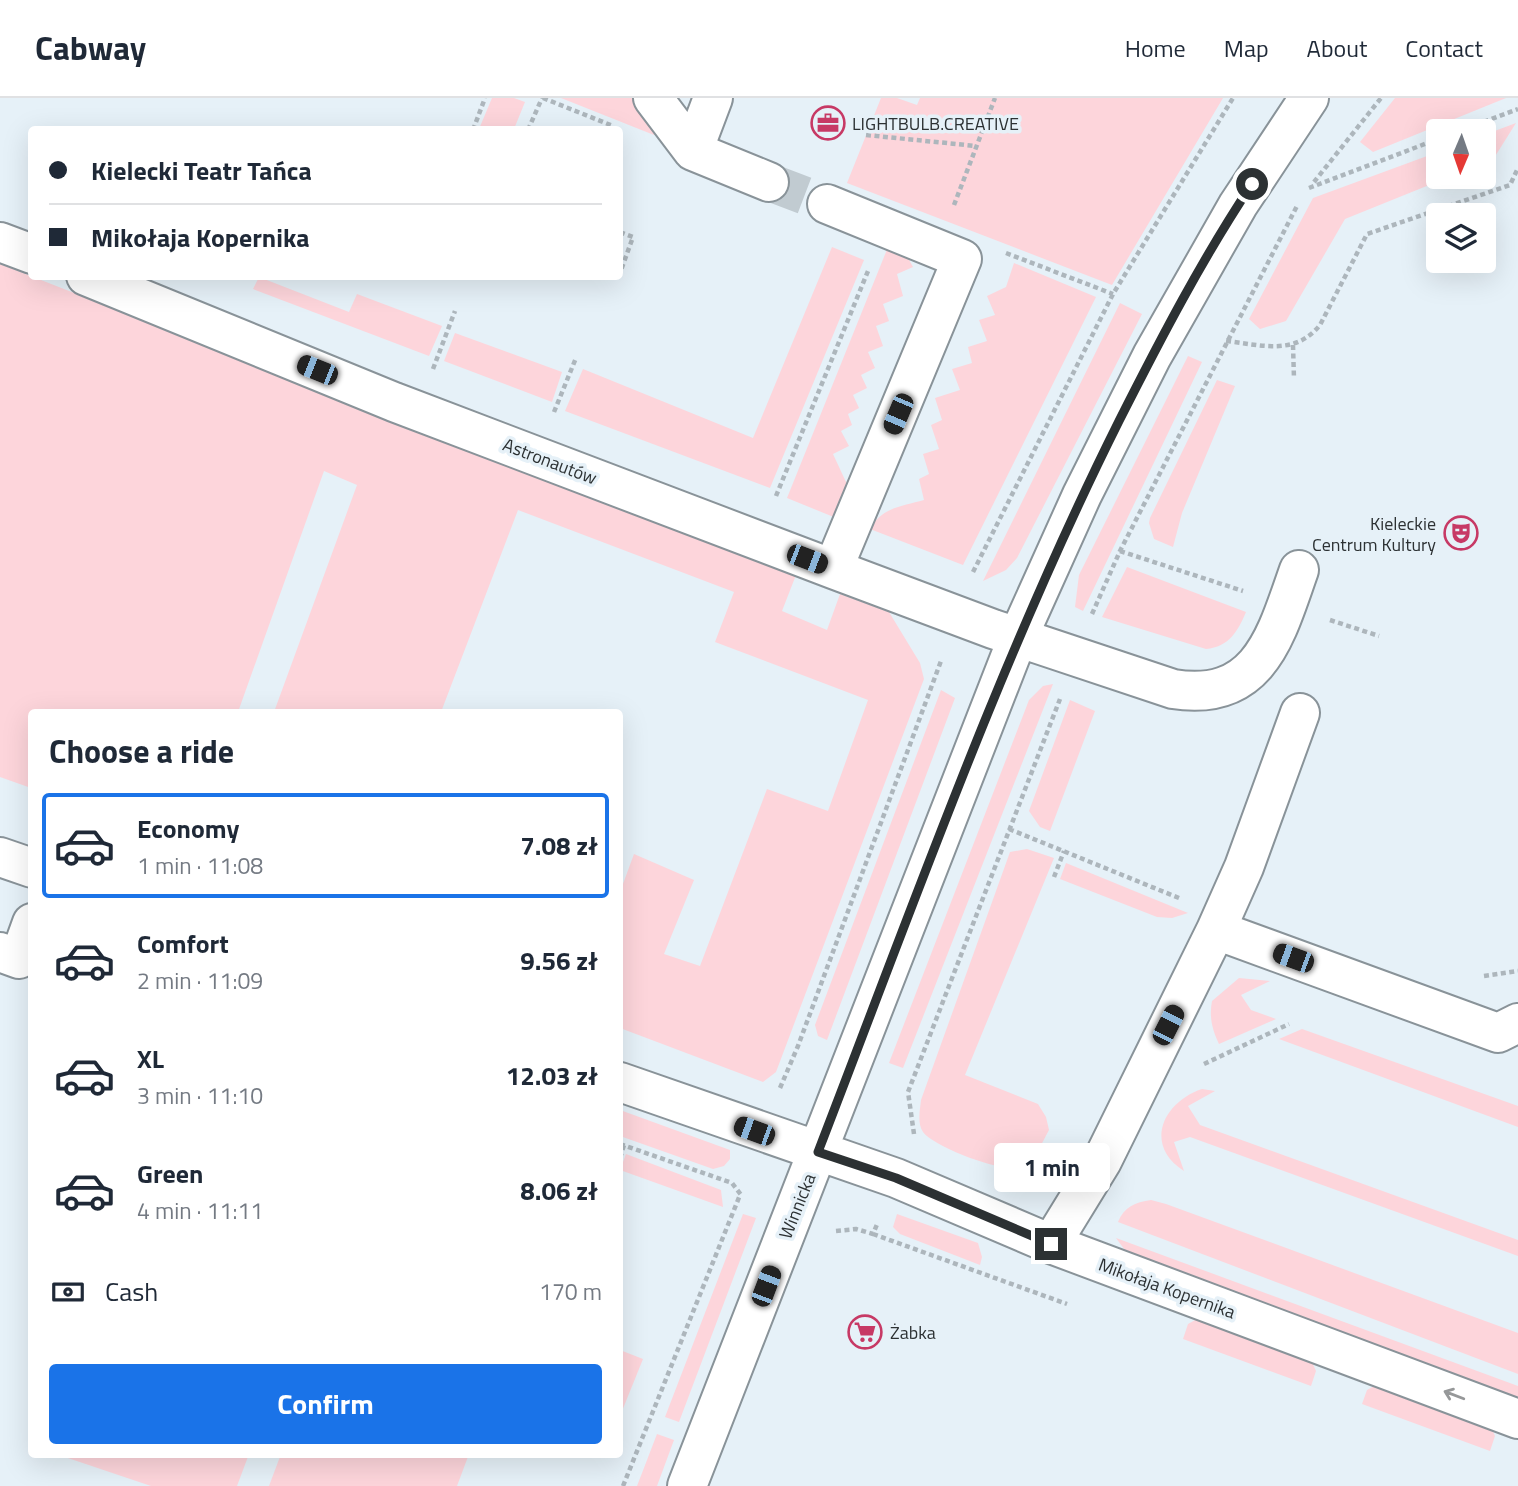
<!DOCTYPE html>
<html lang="en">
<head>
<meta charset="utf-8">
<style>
  body { margin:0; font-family:"Titillium Web",sans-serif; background:#f6f6f7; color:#1f2937; height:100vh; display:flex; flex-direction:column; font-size:26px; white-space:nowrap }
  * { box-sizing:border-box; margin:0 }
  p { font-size:23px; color:#747a83 }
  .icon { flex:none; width:38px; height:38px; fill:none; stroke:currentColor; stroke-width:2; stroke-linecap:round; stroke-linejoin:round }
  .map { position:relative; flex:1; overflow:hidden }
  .details { position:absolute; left:28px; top:611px; width:595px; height:749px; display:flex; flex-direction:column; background:#fff; border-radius:7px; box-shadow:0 7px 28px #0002 }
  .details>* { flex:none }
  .guide { position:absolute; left:28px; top:28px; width:595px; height:154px; border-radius:7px; box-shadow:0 7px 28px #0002; display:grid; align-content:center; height:154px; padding:0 21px; background:#fff }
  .needle { width:46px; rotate:182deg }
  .fabs { position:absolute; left:1426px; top:21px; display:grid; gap:14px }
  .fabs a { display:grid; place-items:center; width:70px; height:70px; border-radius:7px; background:#fff; box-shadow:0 7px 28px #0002; font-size:35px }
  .end { position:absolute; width:32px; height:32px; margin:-16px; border:9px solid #2c3133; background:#fff; box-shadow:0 0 0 4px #fff }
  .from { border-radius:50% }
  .bubble { position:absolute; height:49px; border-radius:7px; background:#fff; box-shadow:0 7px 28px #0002; font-size:23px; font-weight:700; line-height:49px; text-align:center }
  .car { position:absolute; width:21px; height:42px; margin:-21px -10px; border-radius:9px; box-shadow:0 0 5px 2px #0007; background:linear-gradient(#222 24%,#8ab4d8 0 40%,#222 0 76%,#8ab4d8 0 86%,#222 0) }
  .guide b { display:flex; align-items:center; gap:24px; height:66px; font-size:26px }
  .guide b+b { border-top:2px solid #e0e1e3 }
  .guide i { width:18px; height:18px; background:#1f2937 }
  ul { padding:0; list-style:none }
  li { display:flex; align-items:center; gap:21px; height:105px; margin:0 14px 10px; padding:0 7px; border:4px solid transparent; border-radius:7px }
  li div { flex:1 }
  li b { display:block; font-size:26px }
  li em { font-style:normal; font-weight:700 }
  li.current { border-color:#1a73e8 }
  li>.icon { width:63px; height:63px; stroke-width:1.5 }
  h2 { padding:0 21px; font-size:32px; line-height:84px }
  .pay { display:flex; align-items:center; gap:18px; height:77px; padding:0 21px; font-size:26px }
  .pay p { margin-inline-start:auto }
  .action { display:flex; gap:14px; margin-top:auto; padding:14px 21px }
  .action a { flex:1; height:80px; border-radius:7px; background:#1a73e8; color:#fff; font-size:28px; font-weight:700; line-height:80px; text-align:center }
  header { display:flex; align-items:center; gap:42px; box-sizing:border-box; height:98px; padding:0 35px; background:#fff; border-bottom:2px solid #e0e1e3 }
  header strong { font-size:33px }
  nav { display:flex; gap:38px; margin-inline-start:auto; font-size:24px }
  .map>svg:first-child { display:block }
  .green { fill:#fdd5db }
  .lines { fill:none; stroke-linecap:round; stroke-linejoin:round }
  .minor-tunnel { stroke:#c1cbd1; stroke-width:38; stroke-dasharray:38 19; stroke-linecap:butt }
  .minor-casing { stroke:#899399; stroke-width:42 }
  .path { stroke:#adb6bc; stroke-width:4.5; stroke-dasharray:5 3.5; stroke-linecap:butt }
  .minor { stroke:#fff; stroke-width:38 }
  .oneway { stroke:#969899 }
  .route { stroke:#2c3133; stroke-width:9 }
  .labels { text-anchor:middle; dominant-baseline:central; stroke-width:7; stroke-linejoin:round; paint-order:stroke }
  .poi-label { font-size:18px; fill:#2c3133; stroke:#e6f1f8; text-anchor:start }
  .street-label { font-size:18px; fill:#2c3133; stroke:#e6f1f8 }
</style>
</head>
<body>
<header>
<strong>Cabway</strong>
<nav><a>Home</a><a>Map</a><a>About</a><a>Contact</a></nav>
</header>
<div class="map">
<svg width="1518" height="1388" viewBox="0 0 1518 1388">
  <rect width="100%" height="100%" fill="#e6f1f8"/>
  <path class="green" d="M492,0h22l11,4 -11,27h-35z
    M561,0h83l15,22 -5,15z
    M881,0h16l20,7 3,-7h303l-111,187 -265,-102z
    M1395,0h111l-133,54 -13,-10z
    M1516,25l-22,35 -10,4v-27z
    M1438,54v25h11l-104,42 -59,102 -26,8 -11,-10 64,-121z
    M890,144l17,14 6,11 -16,7 6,22 -20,8 6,17 -13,5 7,20 -15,6 7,16 -14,7 6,13 -14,7 6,13 -11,6 4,11 -11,6 8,15 -16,8 19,41 -11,25 -54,-22z
    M832,149l32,13 -94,228 -205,-77 18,-42 170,69z
    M1014,165l82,34 -133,268 -93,-36c11,-21 32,-23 54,-29l-5,-21 10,-5 -6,-20 16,-5 -8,-24 11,-5 -7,-22 25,-8 -8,-21 20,-6 -4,-16 19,-6 -8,-21 16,-5 -8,-19 19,-9z
    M0,166l796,311 -14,36 45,19 13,-36 49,18 31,51 4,16 -148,393 -13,10 -143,-54v-136l14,-38 60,26 -30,74 36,12 67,-177 61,22 40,-111 -153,-58 19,-50 -216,-82 -77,202h-167l83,-227 -33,-14 -86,241h-206l-1,76 -31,-11z
    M259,179l90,35 8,-18 85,32 -13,30 -176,-67z
    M1120,205l22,11 -125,244 -11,12 -23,11z
    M455,235l107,39 -10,30 -108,-41z
    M1188,258l14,6 -119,249 -8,-4 4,-32z
    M1217,282l18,6 -53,127 -9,34 -19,-8 -5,-16 1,-5z
    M1127,469l119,45c-8,19 -17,35 -40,37l-104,-32z
    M1053,586l-150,384 -14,-5 140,-363 14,-14z
    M941,592l14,8 -128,342 -9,-4 -3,-11z
    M1070,602l25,11 -45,120 -10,-4 -11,-16z
    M1027,751l27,9 -89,217 73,29 8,13 3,13c-7,13 -15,32 -30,37 -17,6 -85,-20 -96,-35 -6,-8 -3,-23 -2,-32l89,-248z
    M1066,765l122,50 -16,5 -15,-1 -97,-38z
    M1239,880l31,3 -29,14 10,15 25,9 -57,25c-7,-15 -10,-27 -7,-43z
    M1302,931l216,77v21l-239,-88z
    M1202,991l13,2 -27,15 12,19 318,115v16l-328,-119 -16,5 10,29c-41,-26 -21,-69 18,-82z
    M620,1012l110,40v9l-6,7 -11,3 -93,-33z
    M626,1056l95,36 2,17 -103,-37z
    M1151,1102l15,4 352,129v41l-400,-152c6,-15 17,-20 33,-22z
    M743,1116l13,4 -77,204 -14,-5z
    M897,1116l81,29 4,14 -2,8 -80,-31 -7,-7z
    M1116,1140l402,148v14l-391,-147z
    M1197,1221l115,43 4,9 -5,15 -128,-47 5,-15z
    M620,1252l23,9 -23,57z
    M1376,1287l115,42 4,9 -5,15 -128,-47 5,-14z
    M657,1336l17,6 -17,46h-20z
    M56,1356h193l-12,32h-86z
    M281,1356h188l-12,32h-188z"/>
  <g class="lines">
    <path class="minor-tunnel" d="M769,84l58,22"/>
    <defs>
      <path id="minor" d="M653,0l40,53 76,31
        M693,53l20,-53
        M827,106l135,55 -129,310
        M0,144l32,12
        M86,178l308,126 439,167 160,60 180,60c87,14 103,-54 126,-119
        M0,759l32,11
        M1216,832l28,-63 56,-154
        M0,854l19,7 13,-36
        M620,984l276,96 155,66 467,175
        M1051,1146l51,-83 114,-231 282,103 20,-10
        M687,1388l331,-849 64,-142 70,-139 86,-151 71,-107"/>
    </defs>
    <use href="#minor" class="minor-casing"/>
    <path class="path" d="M543,0l70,28
      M473,32l12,-32
      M528,32l14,-32
      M1460,33l58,-22
      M866,37l110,11
      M1314,84l67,-84
      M1309,90l129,-49
      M954,107l41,-107
      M620,134l13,5 -13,36
      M1006,155l107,41
      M618,180v-2
      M1226,243c36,4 69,15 94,-16l47,-91 143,-49 8,-17
      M1293,247l1,34
      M433,271l22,-58
      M554,314l22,-54
      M776,398l92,-225
      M1120,453l123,40
      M973,474l140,-278 120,-196
      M1092,516l28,-63 177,-345
      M1330,522l49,16
      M1009,731l170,69
      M1054,779l10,-26
      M1484,878l34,-5
      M1204,966l85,-40
      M780,990l18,-42 143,-385
      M914,1036l-6,-42 152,-393
      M620,1046l112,39 10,13
      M620,1060l4,-13
      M1016,1078l14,-7 8,6
      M836,1133l20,-2 17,5 5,-12
      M873,1136l194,70
      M623,1388l117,-291"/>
    <use href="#minor" class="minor"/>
  </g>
  <defs><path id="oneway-shaft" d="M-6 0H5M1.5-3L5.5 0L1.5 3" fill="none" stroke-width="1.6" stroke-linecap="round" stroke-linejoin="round" transform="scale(1.75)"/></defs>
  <use class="oneway" href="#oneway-shaft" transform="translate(1454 1297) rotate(-159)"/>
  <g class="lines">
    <path class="route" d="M1051,1146l-155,-66 -78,-26c95,-246 183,-495 301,-731 41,-81 83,-162 133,-237"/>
  </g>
  <defs>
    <symbol id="office-ring" viewBox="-11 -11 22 22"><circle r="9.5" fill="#e6f1f8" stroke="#c73965" stroke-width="1.5"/><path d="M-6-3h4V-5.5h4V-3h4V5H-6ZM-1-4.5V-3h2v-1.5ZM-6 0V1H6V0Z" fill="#c73965"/></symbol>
    <symbol id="theatre-ring" viewBox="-11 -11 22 22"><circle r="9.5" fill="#e6f1f8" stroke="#c73965" stroke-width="1.5"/><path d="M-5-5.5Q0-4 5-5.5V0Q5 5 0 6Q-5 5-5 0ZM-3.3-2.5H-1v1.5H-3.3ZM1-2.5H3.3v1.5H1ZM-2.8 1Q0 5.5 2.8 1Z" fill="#c73965"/></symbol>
    <symbol id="supermarket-ring" viewBox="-11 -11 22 22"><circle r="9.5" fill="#e6f1f8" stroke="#c73965" stroke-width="1.5"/><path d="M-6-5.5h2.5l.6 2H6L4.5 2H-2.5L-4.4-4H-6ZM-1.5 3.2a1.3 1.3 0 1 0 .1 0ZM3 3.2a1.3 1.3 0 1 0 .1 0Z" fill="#c73965"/></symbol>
  </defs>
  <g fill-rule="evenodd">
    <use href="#office-ring" x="809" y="6" width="38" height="38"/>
    <use href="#theatre-ring" x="1442" y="416" width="38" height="38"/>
    <use href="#supermarket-ring" x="846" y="1215" width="38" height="38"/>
  </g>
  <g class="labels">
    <g class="poi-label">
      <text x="852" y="25">LIGHTBULB.CREATIVE</text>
      <text x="1436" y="425" text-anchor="end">Kieleckie<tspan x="1436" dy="21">Centrum Kultury</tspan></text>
      <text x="890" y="1234">Żabka</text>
    </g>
    <g class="street-label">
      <text transform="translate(550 363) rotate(21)">Astronautów</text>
      <text transform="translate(797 1108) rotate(-68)">Winnicka</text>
      <text transform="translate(1167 1190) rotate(20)">Mikołaja Kopernika</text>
    </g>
  </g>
</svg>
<div class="fabs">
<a><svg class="needle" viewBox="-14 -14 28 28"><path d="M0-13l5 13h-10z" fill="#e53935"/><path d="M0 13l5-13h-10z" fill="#747a83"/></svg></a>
<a><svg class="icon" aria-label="layers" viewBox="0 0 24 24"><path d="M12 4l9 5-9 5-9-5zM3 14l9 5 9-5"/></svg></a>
</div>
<i class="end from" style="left:1252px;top:86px"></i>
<i class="end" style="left:1051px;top:1146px"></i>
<div class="bubble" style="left:994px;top:1045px;width:116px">1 min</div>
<i class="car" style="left:317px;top:272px;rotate:292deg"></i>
<i class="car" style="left:898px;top:316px;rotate:203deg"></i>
<i class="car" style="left:807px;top:461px;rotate:111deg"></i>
<i class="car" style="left:1293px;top:860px;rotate:290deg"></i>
<i class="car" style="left:1168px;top:927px;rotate:27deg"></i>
<i class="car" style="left:754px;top:1033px;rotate:290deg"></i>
<i class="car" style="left:766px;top:1188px;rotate:21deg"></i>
<div class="guide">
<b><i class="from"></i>Kielecki Teatr Tańca</b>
<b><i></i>Mikołaja Kopernika</b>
</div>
<section class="details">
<h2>Choose a ride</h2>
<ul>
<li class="current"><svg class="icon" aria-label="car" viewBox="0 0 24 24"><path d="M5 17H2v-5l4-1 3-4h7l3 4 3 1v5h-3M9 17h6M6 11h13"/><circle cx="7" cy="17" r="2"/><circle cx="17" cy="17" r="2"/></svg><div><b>Economy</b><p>1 min · 11:08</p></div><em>7.08 zł</em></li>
<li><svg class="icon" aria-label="car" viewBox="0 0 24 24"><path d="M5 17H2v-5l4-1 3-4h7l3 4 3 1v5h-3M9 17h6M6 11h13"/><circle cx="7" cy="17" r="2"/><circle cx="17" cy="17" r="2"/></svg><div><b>Comfort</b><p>2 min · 11:09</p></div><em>9.56 zł</em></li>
<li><svg class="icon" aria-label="car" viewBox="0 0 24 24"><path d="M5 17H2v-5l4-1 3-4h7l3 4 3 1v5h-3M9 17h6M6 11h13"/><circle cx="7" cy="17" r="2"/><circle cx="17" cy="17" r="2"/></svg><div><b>XL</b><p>3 min · 11:10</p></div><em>12.03 zł</em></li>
<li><svg class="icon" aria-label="car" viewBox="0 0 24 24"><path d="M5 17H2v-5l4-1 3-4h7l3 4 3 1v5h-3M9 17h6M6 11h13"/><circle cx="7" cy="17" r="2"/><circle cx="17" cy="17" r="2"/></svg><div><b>Green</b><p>4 min · 11:11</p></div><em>8.06 zł</em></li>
</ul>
<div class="pay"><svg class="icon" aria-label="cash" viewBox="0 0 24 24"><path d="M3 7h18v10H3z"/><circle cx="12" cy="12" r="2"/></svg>Cash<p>170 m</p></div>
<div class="action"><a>Confirm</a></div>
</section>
</div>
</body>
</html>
